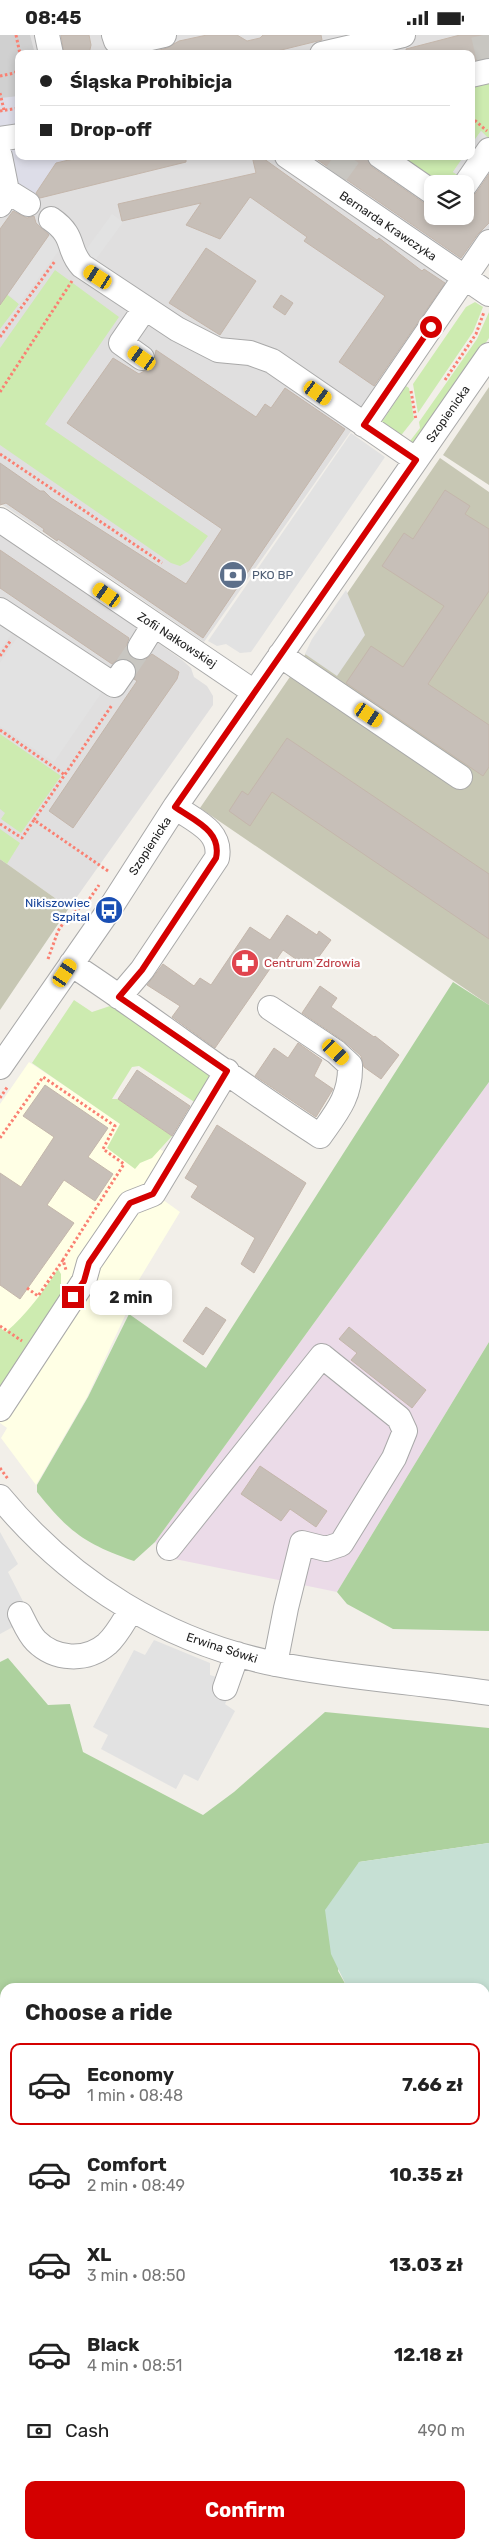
<!DOCTYPE html>
<html lang="en">
<head>
<meta charset="utf-8">
<style>
  body { margin:0; font-family:Rubik,sans-serif; background:#f2f2f2; color:#222; height:100vh; display:flex; flex-direction:column; font-size:19px; white-space:nowrap }
  * { box-sizing:border-box; margin:0 }
  p { font-size:16px; color:#767676 }
  .icon { flex:none; width:28px; height:28px; fill:none; stroke:currentColor; stroke-width:2; stroke-linecap:round; stroke-linejoin:round }
  .map { position:relative; flex:1; overflow:hidden }
  .sheet { position:absolute; left:0px; top:1948px; width:490px; height:566px; display:flex; flex-direction:column; background:#fff; border-radius:15px 15px 0 0; box-shadow:0 2px 8px #0003 }
  .sheet>* { flex:none }
  .banner { position:absolute; left:15px; top:15px; width:460px; height:110px; border-radius:10px; box-shadow:0 2px 8px #0003; display:grid; align-content:center; height:110px; padding:0 25px; background:#fff }
  .controls { position:absolute; left:424px; top:140px; display:grid; gap:10px }
  .controls a { display:grid; place-items:center; width:50px; height:50px; border-radius:10px; background:#fff; box-shadow:0 2px 8px #0003; font-size:25px }
  .end { position:absolute; width:22px; height:22px; margin:-11px; border:6px solid #d40000; background:#fff; box-shadow:0 0 0 2px #fff }
  .from { border-radius:50% }
  .bubble { position:absolute; height:35px; border-radius:10px; background:#fff; box-shadow:0 2px 8px #0003; font-size:16px; font-weight:700; line-height:35px; text-align:center }
  .car { position:absolute; width:15px; height:30px; margin:-15px -8px; border-radius:6px; box-shadow:0 0 4px 1px #0007; background:linear-gradient(#f5c518 24%,#345 0 40%,#f5c518 0 76%,#345 0 86%,#f5c518 0) }
  .banner b { display:flex; align-items:center; gap:18px; height:48px; font-size:19px }
  .banner b+b { border-top:1px solid #e0e0e0 }
  .banner i { width:12px; height:12px; background:#222 }
  ul { padding:0; list-style:none }
  li { display:flex; align-items:center; gap:15px; height:82px; margin:0 10px 8px; padding:0 15px; border:2px solid transparent; border-radius:10px }
  li div { flex:1 }
  li b { display:block; font-size:19px }
  li em { font-style:normal; font-weight:700 }
  li.current { border-color:#d40000 }
  li>.icon { width:45px; height:45px; stroke-width:1.5 }
  h2 { padding:0 25px; font-size:22px; line-height:60px }
  .pay { display:flex; align-items:center; gap:12px; height:55px; padding:0 25px; font-size:19px }
  .pay p { margin-inline-start:auto }
  .button { display:flex; gap:10px; margin-top:auto; padding:10px 25px }
  .button a { flex:1; height:58px; border-radius:10px; background:#d40000; color:#fff; font-size:20px; font-weight:700; line-height:58px; text-align:center }
  .status { display:flex; justify-content:space-between; align-items:center; height:35px; padding:0 25px; background:#fff; direction:ltr }
  .status svg { height:14px; fill:currentColor }
  .map>svg:first-child { display:block }
  .residential { fill:#e0dfdf; fill-rule:evenodd }
  .industrial { fill:#ebdbe8 }
  .education { fill:#ffffe5 }
  .religious { fill:#d0d0d0 }
  .construction { fill:#c7c7b4 }
  .grass { fill:#cdebb0 }
  .forest { fill:#add19e }
  .wetland { fill:#c6e0d4 }
  .parking { fill:#e2e2e2 }
  .plaza { fill:#dddde8 }
  .lines { fill:none; stroke-linecap:round; stroke-linejoin:round }
  .stream { stroke:#aad3df; stroke-width:5 }
  .building { fill:#c7bfb8; stroke:#c4b6ab }
  .minor-tunnel { stroke:#c8c6c1; stroke-width:24; stroke-dasharray:24 12; stroke-linecap:butt }
  .minor-casing { stroke:#a9a9a9; stroke-width:26 }
  .path { stroke:#fa8072; stroke-width:3; stroke-dasharray:2.5 2.5; stroke-linecap:butt }
  .minor { stroke:#fff; stroke-width:24 }
  .route { stroke:#d40000; stroke-width:6 }
  .labels { text-anchor:middle; dominant-baseline:central; stroke-width:4.5; stroke-linejoin:round; paint-order:stroke }
  .street-label { font-size:12px; fill:#222; stroke:#fff }
  .service-label { font-size:12px; fill:#4e5e75; stroke:#fff; text-anchor:start }
  .transit-label { font-size:12px; fill:#164399; stroke:#fff; text-anchor:end }
  .health-label { font-size:12px; fill:#be3a42; stroke:#fff; text-anchor:start }
</style>
</head>
<body>
<div class="status"><b>08:45</b><svg viewBox="0 0 49 12"><path d="M0 12V9h3v3zM5 12V6h3v6zM10 12V3h3v9zM15 12V0h3v12zM26 1h20v11H26zM47 4h2v5h-2z"/></svg></div>
<div class="map">
<svg width="489" height="2513" viewBox="0 0 489 2513">
  <rect width="100%" height="100%" fill="#f2efe9"/>
  <path class="residential" d="M0,0h489v198l-285,409 -204,-139zM19,19h452v102h-452zM432,149h33v32h-33z
    M0,495l182,130 9,8 3,9 13,9 6,10v9l-144,203 -69,-49z"/>
  <path class="industrial" d="M489,1047v260l-152,250 -167,-34 -15,-16z
    M5,2408v101h126l2,4h-133v-103z"/>
  <path class="education" d="M29,1027l137,91 -22,33 36,26 -49,81v10l-44,94 -51,88 -35,-47 6,-10 -7,-5v-319z"/>
  <path class="religious" d="M0,0h30l5,19h-16v42l-11,2h-8z"/>
  <path class="construction" d="M489,352v98l-46,-30z
    M440,423l49,34v513l-289,-197z
    M0,824l69,49 -69,102z"/>
  <path class="grass" d="M489,42v62l-8,-8 -10,14v-64z
    M400,121h64l-11,16 11,7 -3,5 -35,-2 4,-7z
    M55,235l64,47 -74,107 163,112 -19,25 -9,5 -9,-3 -171,-118v-97z
    M0,254l19,15 -19,25z
    M475,267l8,5 -10,25 -55,81 -5,-29 53,-77z
    M489,277v26l-72,105 -10,2 13,-17 -1,-6 58,-83z
    M406,351l3,2 5,31 -15,19 -20,-12z
    M0,699l61,42 -40,57 -20,-14 4,-6 -5,-4z
    M0,794l20,14 -13,21 -7,-5z
    M74,965l18,12 21,-7 102,71 -19,27 -57,-37 -7,1 -20,32h6l54,37 -20,22 -12,5 -5,6 -28,-21 13,-24 -88,-61z
    M58,1234l3,5v24l-61,91v-61l6,4c21,-18 37,-40 52,-63z"/>
  <path class="forest" d="M453,947l36,23v77l-334,460 -21,19c-49,-17 -65,-29 -97,-69v-7l51,-88 41,-83 77,54z
    M489,1307v289l-96,-2 -46,-25 -10,-12z
    M8,1623l40,47 22,-1 13,48 120,63 31,-23 91,-80 164,16v115l-130,19 -21,109 9,16h-342v456l-5,2v-783z
    M489,2082v431h-356l-2,-4h354v-426z"/>
  <path class="wetland" d="M489,1808v274l-4,1v-131h-138l-16,-33 -6,-44 34,-48z
    M485,2334h4v95l-4,-1z"/>
  <path class="parking" d="M481,96l8,8 -25,40 -11,-7 11,-16h7v-11z
    M112,179l11,8 -29,40 -11,-8z
    M52,195l14,11 -47,63 -11,-10z
    M351,398l34,24 -134,195 -11,1 -14,-9 -9,2 -9,-5z
    M346,555l19,45 -28,41 -32,-22 7,-15z
    M0,589l13,8 -13,18z
    M19,600l83,57 -48,70 -54,-36v-63z
    M0,1497l18,32 -10,8 23,45 -31,17z
    M154,1605l56,23v12l25,8 -10,21 10,7 -37,70 -14,-7 -8,15 -75,-40 7,-14 -15,-8 41,-77 11,5z"/>
  <path class="plaza" d="M19,61v60h67l-30,7 -25,37 -19,-11 -12,-50v-41z"/>
  <g class="lines">
    <path class="stream" d="M485,2294l4,-11
      M275,2509v4
      M390,2513l2,-4"/>
  </g>
  <path class="building" d="M61,0h28l2,10 -2,9h-25z
    M207,0h30l10,6 13,-3 3,-3h58l1,5 -45,11v3h-121v-3l11,-3 12,-7z
    M460,0h29v23l-18,3v-7h-64l-1,-5z
    M86,121h100v6l-146,36 -4,-5 20,-30z
    M252,121h8l117,84 2,-2 43,33 2,-2 21,14 -71,103 -35,-24 46,-66 -81,-55 3,-4 -57,-40 -30,42 -34,-14 15,-22 -79,18 -4,-17 138,-31z
    M312,121h54l6,11 52,36 8,2v11h33v-16l11,-7 13,-19v49l-11,11 -17,24z
    M13,176l14,7 7,-2 2,7 13,12 -49,70v-76z
    M206,213l50,33 -36,54 -51,-32z
    M281,260l12,8 -8,12 -12,-8z
    M156,315l100,67 9,-13 6,4 14,-20 60,41 -142,209 -145,-99 -1,2 -14,-10 1,-2 -38,-26 -6,2v-42l40,28h4l7,7 135,86 36,-55 -155,-106 46,-65 26,16 14,-8z
    M445,455l25,16 -5,8 24,15v62l-61,93 61,41v42l-6,9 -137,-93 25,-37 32,21 41,-61 -62,-40 22,-33 9,6z
    M0,515l129,88 -3,9 6,11 7,3 7,-2 6,-5 27,18 -2,7 -104,149 -24,-17 88,-130 -3,-2 2,-12 -5,-6 -6,-3 -7,1 -6,5 -112,-76z
    M287,703l202,136v65l-217,-147 -22,34 -21,-15 13,-20 6,4z
    M287,880l30,20 2,-4 12,9 -21,29 -27,-19 -68,98 -43,-31 8,-11 -33,-21 16,-21 31,22 6,-8 11,7 39,-58 20,13z
    M320,951l17,12 -6,9 43,30 1,-1 24,19 -18,24 -17,-12 -3,-11 -16,-14 -43,-29z
    M298,1008l24,17 -8,16 19,13 -17,28 -61,-41 19,-28 14,10z
    M137,1035l53,36 -18,30 -54,-37z
    M45,1050l63,43 -20,29 25,17 -18,27 -31,-21 -17,25 27,18 -54,76 -20,-14v-112l21,14 33,-50 -31,-21z
    M217,1090l89,58 -52,90 -13,-9 14,-26 -64,-41 7,-11 -13,-8z
    M206,1272l20,13 -23,35 -20,-14z
    M349,1292l77,63 -14,18 -61,-48 6,-7 -18,-14z
    M260,1431l67,45 -11,16 -26,-18 -9,12 -40,-27z"/>
  <g class="lines">
    <path class="minor-tunnel" d="M483,0l6,25
      M336,139l13,-18
      M123,637l17,-25"/>
    <defs>
      <path id="minor" d="M47,0l4,19
        M114,0l2,6 8,3 40,-9
        M322,19l81,-19
        M471,40l18,-4
        M0,104l19,-3
        M0,121l7,35 -7,14
        M287,121l202,138
        M380,121l52,36
        M465,150l24,-35
        M7,156l21,13
        M51,184c26,18 15,30 31,47l95,63 41,21 32,3 22,8 144,99
        M142,323l-21,-15 24,-35
        M364,390l125,-183
        M0,485l254,172
        M0,575l114,75 9,-13
        M140,612l13,-21
        M280,620l180,122
        M71,929c84,55 164,118 249,172 17,-24 31,-40 30,-71l-14,-13 -66,-44
        M119,962l23,-27 75,-112c5,-27 -22,-37 -42,-51
        M0,1032l109,-157 66,-103 314,-452
        M0,1374l84,-128 5,-18 41,-60 23,-9 74,-123
        M0,1462c71,86 167,145 276,167 70,14 142,18 213,29
        M169,1513l153,-192 77,62 6,13 -11,27 -53,86 -15,5 -24,-6 -16,65 -11,56
        M20,1579c5,10 9,20 16,27 19,19 50,21 71,3 10,-9 17,-23 24,-34
        M225,1653l12,-34"/>
    </defs>
    <use href="#minor" class="minor-casing"/>
    <path class="path" d="M16,0l4,19
      M0,41l15,-3 4,-6
      M0,58l4,17
      M0,76l19,-3
      M471,82l16,14
      M0,302l55,-76
      M445,345l31,-46 8,-22
      M411,356l5,29
      M0,357l72,-111
      M0,419l162,109
      M0,621l11,-16
      M0,695l65,45
      M0,789l22,14 12,-18
      M108,836l-74,-51 78,-115
      M48,924l10,-28 8,-12 22,-18 11,-16
      M0,1063l8,-12
      M0,1103l43,-61 72,49 -12,23 21,15 -61,96
      M27,1253l11,8 25,-36 3,10
      M0,1291l22,15
      M0,1433l8,11
      M172,2509l1,4"/>
    <use href="#minor" class="minor"/>
  </g>
  <g class="lines">
    <path class="route" d="M73,1262l11,-16 5,-18 41,-60 23,-9 74,-123 -108,-74 23,-27 74,-112c6,-27 -21,-37 -41,-51l241,-347 -52,-35 67,-98"/>
  </g>
  <defs>
    <symbol id="bank-disc" viewBox="-11 -11 22 22"><circle r="9.5" fill="#5c6f8a" stroke="#fff"/><path d="M-6-4H6V4H-6ZM0-2.3a2.3 2.3 0 1 0 0 4.6a2.3 2.3 0 1 0 0-4.6Z" fill="#fff"/></symbol>
    <symbol id="bus-disc" viewBox="-11 -11 22 22"><circle r="9.5" fill="#1a4fb4" stroke="#fff"/><path d="M-5-6H5V4H4V6H2V4H-2V6H-4V4H-5ZM-3.5-4V0h7V-4ZM-3.5 1.2v1.5H-2V1.2ZM2 1.2v1.5H3.5V1.2Z" fill="#fff"/></symbol>
    <symbol id="pharmacy-disc" viewBox="-11 -11 22 22"><circle r="9.5" fill="#e0444e" stroke="#fff"/><path d="M-2-6h4v4h4v4h-4v4h-4v-4h-4v-4h4Z" fill="#fff"/></symbol>
  </defs>
  <g fill-rule="evenodd">
    <use href="#bank-disc" x="217" y="524" width="32" height="32"/>
    <use href="#bus-disc" x="93" y="859" width="32" height="32"/>
    <use href="#pharmacy-disc" x="229" y="912" width="32" height="32"/>
  </g>
  <g class="labels">
    <g class="street-label">
      <text transform="translate(388 191) rotate(34)">Bernarda Krawczyka</text>
      <text transform="translate(448 379) rotate(-55)">Szopienicka</text>
      <text transform="translate(177 605) rotate(33)">Zofii Nałkowskiej</text>
      <text transform="translate(150 811) rotate(-57)">Szopienicka</text>
      <text transform="translate(222 1613) rotate(18)">Erwina Sówki</text>
    </g>
    <g class="service-label">
      <text x="252" y="540">PKO BP</text>
    </g>
    <g class="transit-label">
      <text x="90" y="868">Nikiszowiec<tspan x="90" dy="14">Szpital</tspan></text>
    </g>
    <g class="health-label">
      <text x="264" y="928">Centrum Zdrowia</text>
    </g>
  </g>
</svg>
<div class="controls">
<a><svg class="icon" aria-label="layers" viewBox="0 0 24 24"><path d="M12 4l9 5-9 5-9-5zM3 14l9 5 9-5"/></svg></a>
</div>
<i class="end from" style="left:431px;top:292px"></i>
<i class="end" style="left:73px;top:1262px"></i>
<div class="bubble" style="left:90px;top:1245px;width:82px">2 min</div>
<i class="car" style="left:98px;top:242px;rotate:303deg"></i>
<i class="car" style="left:142px;top:323px;rotate:305deg"></i>
<i class="car" style="left:318px;top:358px;rotate:125deg"></i>
<i class="car" style="left:107px;top:560px;rotate:305deg"></i>
<i class="car" style="left:369px;top:680px;rotate:124deg"></i>
<i class="car" style="left:65px;top:938px;rotate:34deg"></i>
<i class="car" style="left:336px;top:1017px;rotate:133deg"></i>
<div class="banner">
<b><i class="from"></i>Śląska Prohibicja</b>
<b><i></i>Drop-off</b>
</div>
<section class="sheet">
<h2>Choose a ride</h2>
<ul>
<li class="current"><svg class="icon" aria-label="car" viewBox="0 0 24 24"><path d="M5 17H2v-5l4-1 3-4h7l3 4 3 1v5h-3M9 17h6M6 11h13"/><circle cx="7" cy="17" r="2"/><circle cx="17" cy="17" r="2"/></svg><div><b>Economy</b><p>1 min · 08:48</p></div><em>7.66 zł</em></li>
<li><svg class="icon" aria-label="car" viewBox="0 0 24 24"><path d="M5 17H2v-5l4-1 3-4h7l3 4 3 1v5h-3M9 17h6M6 11h13"/><circle cx="7" cy="17" r="2"/><circle cx="17" cy="17" r="2"/></svg><div><b>Comfort</b><p>2 min · 08:49</p></div><em>10.35 zł</em></li>
<li><svg class="icon" aria-label="car" viewBox="0 0 24 24"><path d="M5 17H2v-5l4-1 3-4h7l3 4 3 1v5h-3M9 17h6M6 11h13"/><circle cx="7" cy="17" r="2"/><circle cx="17" cy="17" r="2"/></svg><div><b>XL</b><p>3 min · 08:50</p></div><em>13.03 zł</em></li>
<li><svg class="icon" aria-label="car" viewBox="0 0 24 24"><path d="M5 17H2v-5l4-1 3-4h7l3 4 3 1v5h-3M9 17h6M6 11h13"/><circle cx="7" cy="17" r="2"/><circle cx="17" cy="17" r="2"/></svg><div><b>Black</b><p>4 min · 08:51</p></div><em>12.18 zł</em></li>
</ul>
<div class="pay"><svg class="icon" aria-label="cash" viewBox="0 0 24 24"><path d="M3 7h18v10H3z"/><circle cx="12" cy="12" r="2"/></svg>Cash<p>490 m</p></div>
<div class="button"><a>Confirm</a></div>
</section>
</div>
</body>
</html>
